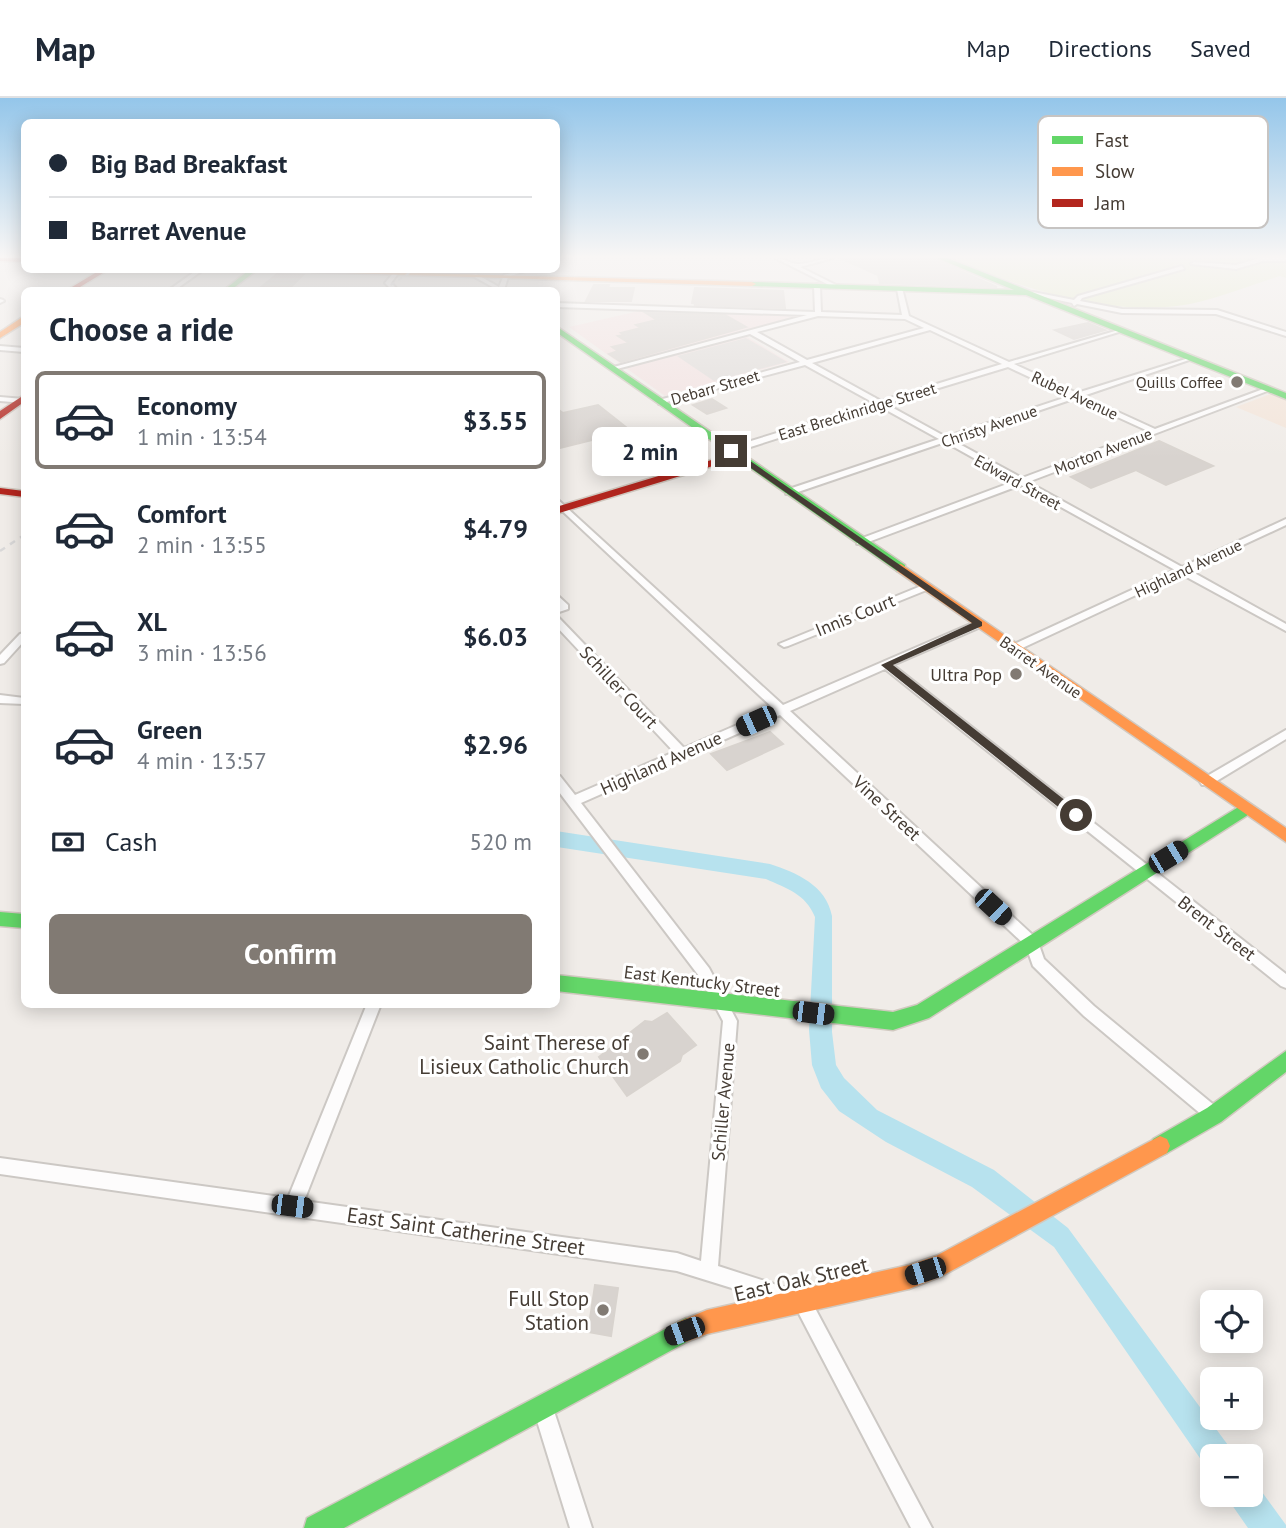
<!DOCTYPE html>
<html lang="en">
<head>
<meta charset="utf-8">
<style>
  body { margin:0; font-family:"PT Sans",sans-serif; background:#f2f2f3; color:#1f2937; height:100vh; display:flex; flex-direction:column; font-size:26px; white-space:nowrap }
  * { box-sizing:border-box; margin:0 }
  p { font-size:23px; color:#747a83 }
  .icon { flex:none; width:38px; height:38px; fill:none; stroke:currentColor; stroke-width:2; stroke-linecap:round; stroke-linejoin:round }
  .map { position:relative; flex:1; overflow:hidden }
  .details { position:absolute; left:21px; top:189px; width:539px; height:721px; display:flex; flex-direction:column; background:#fff; border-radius:10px; box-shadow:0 4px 18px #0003 }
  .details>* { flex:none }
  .hud { position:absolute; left:21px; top:21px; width:539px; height:154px; border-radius:10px; box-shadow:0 4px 18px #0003; display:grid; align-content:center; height:154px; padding:0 28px; background:#fff }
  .buttons { position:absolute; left:1200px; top:1192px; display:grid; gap:14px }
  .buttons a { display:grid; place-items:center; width:63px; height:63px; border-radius:10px; background:#fff; box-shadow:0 4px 18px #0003; font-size:35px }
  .end { position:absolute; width:32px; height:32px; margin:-16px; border:9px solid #453c34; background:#fff; box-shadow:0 0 0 4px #fff }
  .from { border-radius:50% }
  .bubble { position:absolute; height:49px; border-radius:10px; background:#fff; box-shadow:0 4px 18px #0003; font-size:23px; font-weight:600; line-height:49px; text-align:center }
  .car { position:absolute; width:21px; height:42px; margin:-21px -10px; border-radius:9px; box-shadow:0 0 5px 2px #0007; background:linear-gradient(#222 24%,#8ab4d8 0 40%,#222 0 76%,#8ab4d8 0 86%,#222 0) }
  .hud b { display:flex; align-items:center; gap:24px; height:66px; font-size:26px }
  .hud b+b { border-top:2px solid #e0e1e3 }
  .hud i { width:18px; height:18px; background:#1f2937 }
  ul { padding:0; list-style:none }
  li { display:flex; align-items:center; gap:21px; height:98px; margin:0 14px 10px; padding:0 14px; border:4px solid transparent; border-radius:10px }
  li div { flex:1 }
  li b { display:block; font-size:26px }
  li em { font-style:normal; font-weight:600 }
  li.selected { border-color:#817a73 }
  li>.icon { width:63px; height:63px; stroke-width:1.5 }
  h2 { padding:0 28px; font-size:32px; line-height:84px }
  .pay { display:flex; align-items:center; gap:18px; height:77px; padding:0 28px; font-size:26px }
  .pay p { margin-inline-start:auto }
  .primary-button { display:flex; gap:14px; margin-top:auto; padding:14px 28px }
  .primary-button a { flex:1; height:80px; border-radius:10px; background:#817a73; color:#fff; font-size:28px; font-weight:600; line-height:80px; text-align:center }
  header { display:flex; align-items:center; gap:42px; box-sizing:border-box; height:98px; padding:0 35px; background:#fff; border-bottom:2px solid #e0e1e3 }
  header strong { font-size:33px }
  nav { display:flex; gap:38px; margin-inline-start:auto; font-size:24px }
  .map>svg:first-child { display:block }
  .commercial { fill:#f3e5da }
  .medical { fill:#f2e1e0 }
  .green { fill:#e3eac7 }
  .parking { fill:#dfdbd8 }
  .water { fill:#b7e2ee }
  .building { fill:#d8d3cf; stroke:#d8d3ce; stroke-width:2 }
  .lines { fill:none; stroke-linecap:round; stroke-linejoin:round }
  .street-casing { stroke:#ccc8c4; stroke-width:4 }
  .fast-casing { stroke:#d1c9c0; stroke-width:3 }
  .slow-casing { stroke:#d1c9c0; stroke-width:3 }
  .jam-casing { stroke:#d1c9c0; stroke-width:3 }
  .street { fill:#fdfcfc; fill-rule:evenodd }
  .fast { fill:#63d668; fill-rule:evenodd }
  .slow { fill:#ff974d; fill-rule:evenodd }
  .jam { fill:#b3261e; fill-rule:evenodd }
  .rail-far1 { stroke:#d9d8d8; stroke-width:2; stroke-dasharray:4.5 4.5; stroke-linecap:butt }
  .rail { stroke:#d9d8d8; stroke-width:2.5; stroke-dasharray:6 6; stroke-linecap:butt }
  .route { fill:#453c34 }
  .poi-dot { fill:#817a73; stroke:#fff; stroke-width:2.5 }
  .labels { text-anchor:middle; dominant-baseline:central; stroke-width:6; stroke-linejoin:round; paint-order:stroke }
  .far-poi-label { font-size:16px; fill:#453c34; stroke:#fff; text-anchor:end }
  .far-street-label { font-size:16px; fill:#453c34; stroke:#fff }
  .street-label { font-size:18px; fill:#453c34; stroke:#fff }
  .poi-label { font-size:18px; fill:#453c34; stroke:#fff; text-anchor:end }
  .near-poi-label { font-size:21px; fill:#453c34; stroke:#fff; text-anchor:end }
  .near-street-label { font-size:21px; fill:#453c34; stroke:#fff }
  .key { fill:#fff; stroke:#c7c4c2; stroke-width:2 }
  .key-label { font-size:19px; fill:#453c34 }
</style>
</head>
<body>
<header>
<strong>Map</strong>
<nav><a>Map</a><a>Directions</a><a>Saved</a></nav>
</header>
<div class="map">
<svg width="1286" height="1430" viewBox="0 0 1286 1430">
  <rect width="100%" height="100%" fill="#f0ece8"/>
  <path class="commercial" d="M1273,295l13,5v30l-50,-21z"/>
  <path class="medical" d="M648,211l154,5 3,2 -63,18 47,28 -124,34 -96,-69z"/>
  <path class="green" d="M948,160h338v20l-6,-2c-33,10 -69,26 -103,30 -80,9 -156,-19 -229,-48z"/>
  <path class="parking" d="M746,240l41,24 -73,19 -37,-25z"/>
  <path class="water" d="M556,733l214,33c27,9 56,21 62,52v116l4,33 8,13 33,32 117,60 74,58 168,228h-23v21l-159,-230 -82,-60 -86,-45 -47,-31 -18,-23 -9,-23 -3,-35 6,-113c-9,-23 -29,-29 -49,-38l-209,-32z
    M1251,1379l35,48v3h-38l-23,-33 26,-1z"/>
  <path class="building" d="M840,160h91l66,29 -117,-4 -2,-8z
    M277,176l26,1 -13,13 -29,-1z
    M594,187h15l-1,3h26l-3,13h-45z
    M695,190l88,3 2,17 -91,-3 3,-1 -5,-1z
    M646,215l79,2 21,12 -125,35 -12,-8 9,-3 -6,-4 17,-4 -11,-7 6,-1 -3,-2 20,-5 -5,-3 21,-5z
    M1088,225l17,7 -31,9 -19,-9z
    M712,301l14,9 -19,6 -14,-9z
    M598,307l43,34 -18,5 -11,-9 -56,14v-41l7,5z
    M1159,343l54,25 -47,19 -30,-15 -45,18 -20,-11z
    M770,634l13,12 -56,26 -16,-16z
    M667,915l29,32 -14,10 -2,6 -53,35 -28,-39 46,-36 7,1z
    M595,1187l23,3 -7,48 -23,-4z"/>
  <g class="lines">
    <defs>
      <path id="street" d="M775,160c9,0 15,6 23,6 11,0 23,-6 35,-6l-33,9 40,20 -5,1z
        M1260,160h26v3h-23l-27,8 -45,-5 3,-2 42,3z
        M1182,168l2,3 -102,29 -2,3 42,8 95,1 69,22v4l-70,-22 -94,-1 -45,-9 -3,2 -2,-3 -42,-9 3,-2 41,8 4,-4z
        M197,172h6l-28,20h-6z
        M396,172l3,2 -8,11 7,7h-6l-7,-7z
        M521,172h7l-20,7 -4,13h-6l-27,-15 5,-1 23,13 5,-12z
        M817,186l3,2 1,26 81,3 -5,-26 5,-1 7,28 100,46 113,-33v2l-108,33 63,29 115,-36v2l-109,37 72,33 111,-41h4v2l-242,92 154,85 104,-48v6l-97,45 97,54v7l-105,-57 -163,76h-8v-4l165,-76 -154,-85 -158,59h-6v-4l158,-59 -70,-39 -153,52h-6v-4l153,-51 -60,-33 -135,43 -8,6h-6v-4l8,-6 136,-42 -69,-38 -146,39v-4l141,-38 -50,-28 -137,36 -3,-2 197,-53 -251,-8v-4l259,9 -1,-26zM818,218l87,3 19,9 -117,32 -50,-28zM930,232l72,34 -121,37 -69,-38zM1008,269l62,29 -124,41 -60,-33zM1076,300l72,33 -126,47 -70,-38z
        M0,201l3,1 1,1 -4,2z
        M0,248l24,2v4l-24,-2z
        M0,299l24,2v4l-24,-2z
        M556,400l227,207 192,-83h8v4l-90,39 393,309v14l-5,-2 -396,-317 -95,42 247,228 7,20 50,47 126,104 2,5 -2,5 -6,3 -6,-3 -124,-104 -51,-50 -7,-20 -246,-231 -199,88 128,165 28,53 -19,245 90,29 124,233h-21l-115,-220 -119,-37 -677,-97v-16l288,40 79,-194h14l-77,197 373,52 24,8 22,-240 -24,-45 -143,-188v-13l4,1 15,19 99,-43 -118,-126v-9l3,1 125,130 90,-39 -218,-204z
        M926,486l5,3 -2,2 -141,57 -4,1 -5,-3z
        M556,496l12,11v4l-12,4v-6l3,-1 -3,-3z
        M24,535v8l-20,22 -4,1v-9l20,-21z
        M0,597l24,3v6l-24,-1z
        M1286,632v9l-76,46h-8l-2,-3 2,-3z
        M543,1300l7,3 3,7 39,120h-22l-37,-120 3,-7z"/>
      <path id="fast" d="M937,160h10l339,135v6l-260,-104 -274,-9 -4,-2 4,-2 262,8z
        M249,172h8l-26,20h-7z
        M556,228l349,239v6h-8l-341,-239z
        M1245,705l8,6 -2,4 -322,205 -36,12 -337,-39v-16l337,37 24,-7z
        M0,814l24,2v14l-24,-2z
        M1286,953v21l-65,50 -54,31 -7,3 -7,-3 -3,-7 3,-7 54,-31z
        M686,1220l8,4 4,8 -4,8 -350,190h-40l3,-10z"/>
      <path id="slow" d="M309,172l443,12 4,2 -4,2 -440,-14z
        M21,220h3v5l-24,15v-6z
        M901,466l385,264v14l-389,-271v-6z
        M1160,1038l7,3 3,7 -3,7 -225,123 -33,13 -202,45 -21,8 -8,-4 -4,-8 4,-8 29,-12 202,-45 27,-9z"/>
      <path id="jam" d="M0,160h24v4l-24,-1z
        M100,172h8l-33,20h-8z
        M502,190l3,2h-8l1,-2z
        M24,297v7l-24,17v-8z
        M733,352l5,3 -12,9 -170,52v-7l162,-49z
        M0,390l24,3v6l-24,-3z"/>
    </defs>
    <use href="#street" class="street-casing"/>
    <use href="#fast" class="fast-casing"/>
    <use href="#slow" class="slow-casing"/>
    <use href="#jam" class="jam-casing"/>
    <use href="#street" class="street"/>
    <use href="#fast" class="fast"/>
    <use href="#slow" class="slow"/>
    <use href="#jam" class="jam"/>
    <path class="rail-far1" d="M383,192l31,-20"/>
    <path class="rail" d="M0,453l24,-16"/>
  </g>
  <linearGradient id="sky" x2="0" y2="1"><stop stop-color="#94c6ea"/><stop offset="0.44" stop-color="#f8f6f5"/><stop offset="1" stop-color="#f8f6f5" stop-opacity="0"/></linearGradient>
  <rect width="1286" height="360" fill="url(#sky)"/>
  <path class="route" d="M728,351h5l249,173v4l-89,39 187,147v6h-8l-191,-153 91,-42 -244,-171z"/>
  <g class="poi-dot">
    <circle cx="1237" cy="284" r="7"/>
    <circle cx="1016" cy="576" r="7"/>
    <circle cx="643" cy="956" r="7"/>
    <circle cx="603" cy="1212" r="7"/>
  </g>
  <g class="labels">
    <g class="far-poi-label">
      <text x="1223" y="284">Quills Coffee</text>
    </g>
    <g class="far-street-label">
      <text transform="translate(715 289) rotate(-16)">Debarr Street</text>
      <text transform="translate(1075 297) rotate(25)">Rubel Avenue</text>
      <text transform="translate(857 313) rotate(-17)">East Breckinridge Street</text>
      <text transform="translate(989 328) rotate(-19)">Christy Avenue</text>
      <text transform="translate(1103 353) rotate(-21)">Morton Avenue</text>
      <text transform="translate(1018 384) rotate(29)">Edward Street</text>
      <text transform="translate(1188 470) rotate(-25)">Highland Avenue</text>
      <text transform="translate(1041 569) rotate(35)">Barret Avenue</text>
    </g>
    <g class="street-label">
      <text transform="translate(855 517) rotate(-22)">Innis Court</text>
      <text transform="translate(619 589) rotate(47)">Schiller Court</text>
      <text transform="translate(661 665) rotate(-24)">Highland Avenue</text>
      <text transform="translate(887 710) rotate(43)">Vine Street</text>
      <text transform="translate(1217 830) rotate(38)">Brent Street</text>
      <text transform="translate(702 883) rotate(7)">East Kentucky Street</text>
      <text transform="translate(723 1004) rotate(-85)">Schiller Avenue</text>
    </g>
    <g class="poi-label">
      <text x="1002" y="576">Ultra Pop</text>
    </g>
    <g class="near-poi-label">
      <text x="629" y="944">Saint Therese of<tspan x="629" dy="24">Lisieux Catholic Church</tspan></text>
      <text x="589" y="1200">Full Stop<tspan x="589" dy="24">Station</tspan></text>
    </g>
    <g class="near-street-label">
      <text transform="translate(466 1133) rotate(8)">East Saint Catherine Street</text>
      <text transform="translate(801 1181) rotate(-13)">East Oak Street</text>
    </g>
  </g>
  <rect x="1038" y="18" width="230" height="112" rx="10" class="key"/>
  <rect x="1052" y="38" width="31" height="8" fill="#63d668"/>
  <rect x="1052" y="69" width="31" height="9" fill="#ff974d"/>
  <rect x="1052" y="101" width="31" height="8" fill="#b3261e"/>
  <g class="key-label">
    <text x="1095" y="49">Fast</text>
    <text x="1095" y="80">Slow</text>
    <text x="1095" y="112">Jam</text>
  </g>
</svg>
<div class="buttons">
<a><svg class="icon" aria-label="locate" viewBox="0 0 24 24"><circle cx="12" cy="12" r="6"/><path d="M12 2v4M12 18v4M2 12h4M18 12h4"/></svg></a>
<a>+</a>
<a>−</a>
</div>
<i class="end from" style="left:1076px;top:717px"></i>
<i class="end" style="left:731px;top:353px"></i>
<div class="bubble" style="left:592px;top:329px;width:116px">2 min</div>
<i class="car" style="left:756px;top:623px;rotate:246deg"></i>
<i class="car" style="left:1168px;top:759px;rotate:59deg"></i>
<i class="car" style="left:993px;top:809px;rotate:133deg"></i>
<i class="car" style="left:813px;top:915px;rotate:97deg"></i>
<i class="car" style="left:292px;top:1108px;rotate:97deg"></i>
<i class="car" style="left:925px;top:1173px;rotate:252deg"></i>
<i class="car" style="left:684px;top:1233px;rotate:250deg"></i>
<div class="hud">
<b><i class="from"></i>Big Bad Breakfast</b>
<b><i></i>Barret Avenue</b>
</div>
<section class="details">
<h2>Choose a ride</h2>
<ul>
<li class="selected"><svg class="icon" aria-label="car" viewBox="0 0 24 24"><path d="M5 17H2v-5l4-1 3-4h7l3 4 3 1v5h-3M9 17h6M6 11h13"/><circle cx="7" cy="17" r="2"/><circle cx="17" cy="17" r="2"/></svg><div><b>Economy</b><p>1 min · 13:54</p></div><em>$3.55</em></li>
<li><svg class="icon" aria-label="car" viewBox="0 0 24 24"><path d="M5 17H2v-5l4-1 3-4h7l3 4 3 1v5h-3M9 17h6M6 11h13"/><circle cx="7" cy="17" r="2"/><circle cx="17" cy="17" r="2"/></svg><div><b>Comfort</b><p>2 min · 13:55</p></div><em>$4.79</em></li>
<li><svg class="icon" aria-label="car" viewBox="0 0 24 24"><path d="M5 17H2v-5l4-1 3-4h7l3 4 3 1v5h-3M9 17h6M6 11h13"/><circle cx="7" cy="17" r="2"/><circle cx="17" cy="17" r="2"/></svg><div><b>XL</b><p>3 min · 13:56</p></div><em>$6.03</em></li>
<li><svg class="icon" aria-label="car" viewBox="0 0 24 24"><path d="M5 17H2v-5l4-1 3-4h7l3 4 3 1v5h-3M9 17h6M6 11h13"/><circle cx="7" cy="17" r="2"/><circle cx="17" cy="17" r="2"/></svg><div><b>Green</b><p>4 min · 13:57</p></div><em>$2.96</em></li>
</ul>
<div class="pay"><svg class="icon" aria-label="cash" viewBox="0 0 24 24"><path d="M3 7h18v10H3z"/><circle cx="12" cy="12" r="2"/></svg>Cash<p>520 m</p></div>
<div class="primary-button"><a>Confirm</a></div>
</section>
</div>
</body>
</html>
